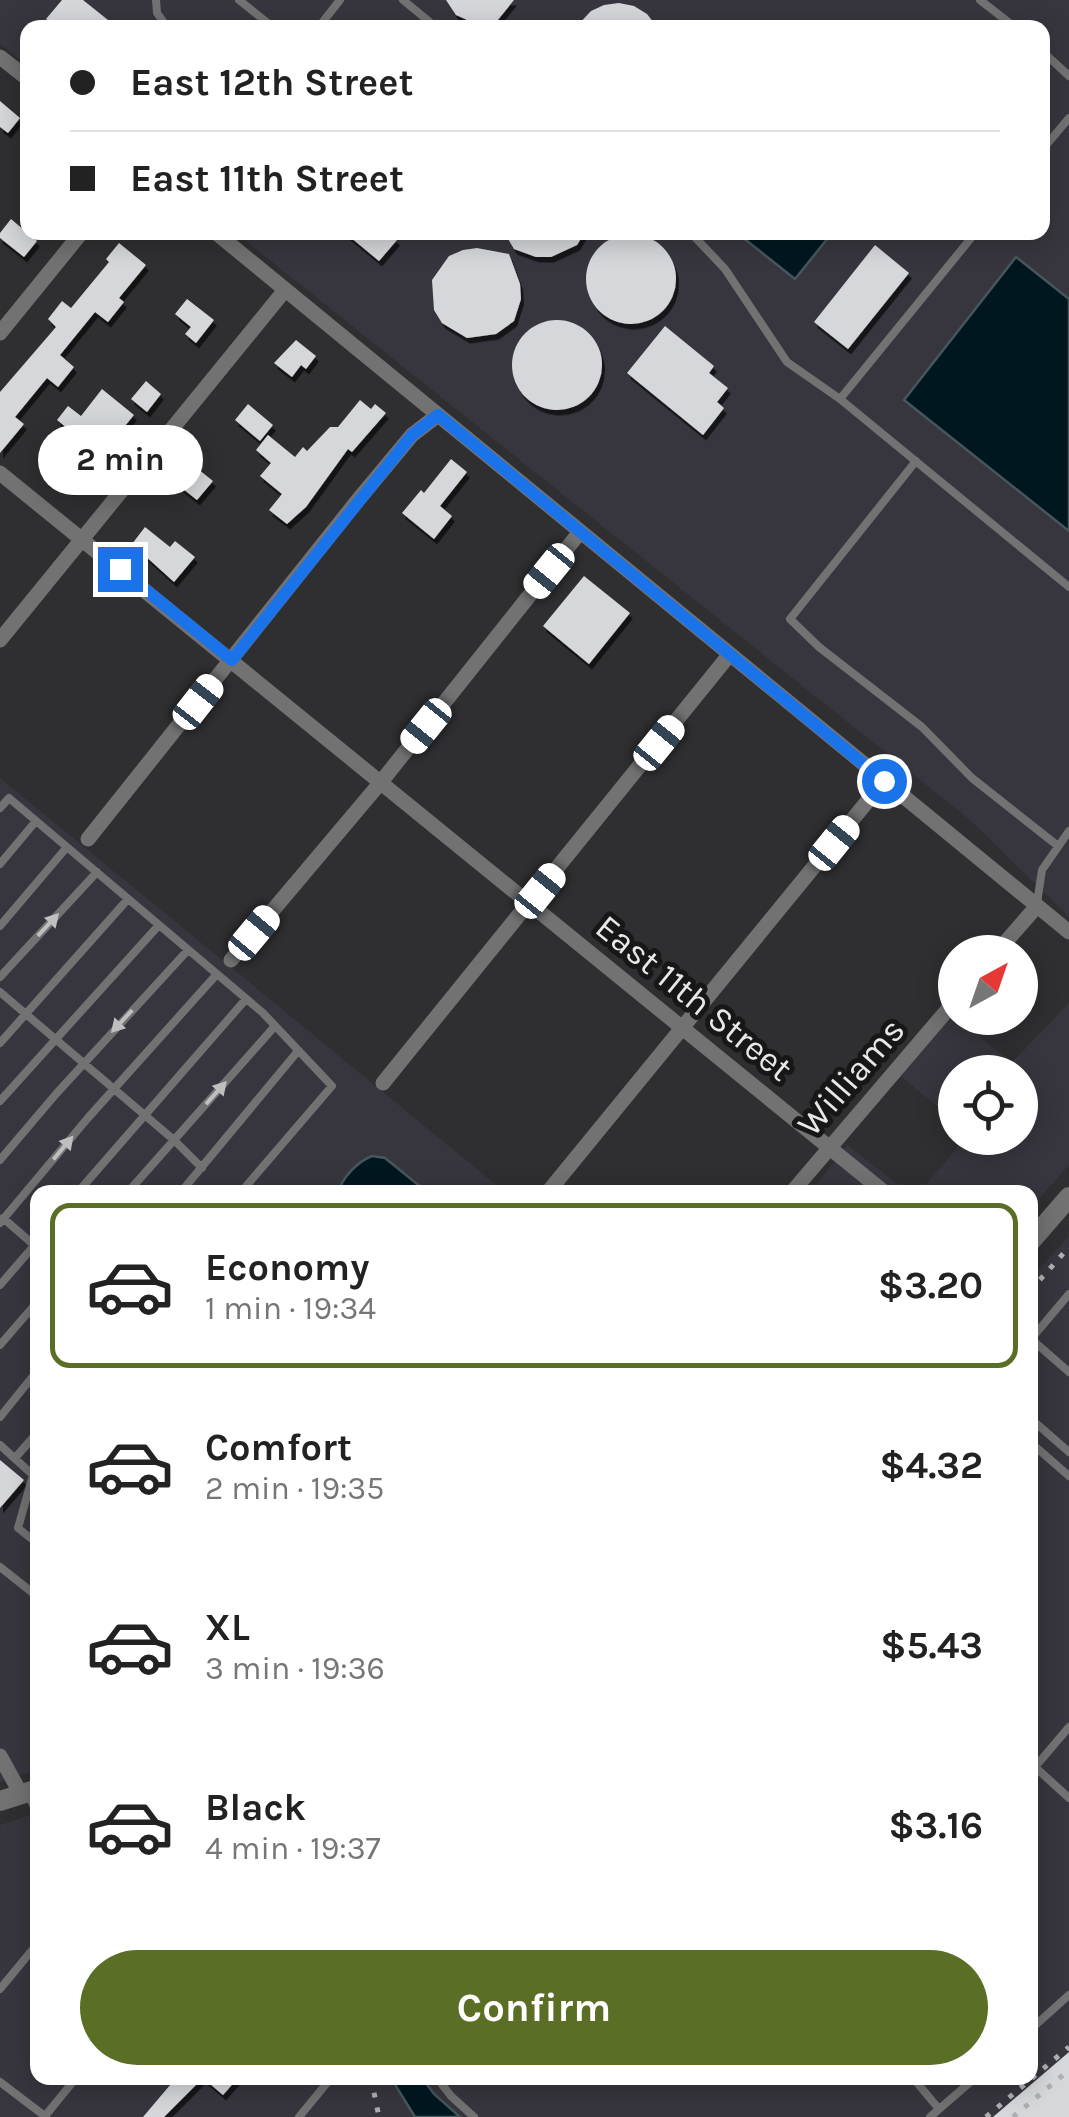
<!DOCTYPE html>
<html lang="en">
<head>
<meta charset="utf-8">
<style>
  body { margin:0; font-family:Karla,sans-serif; background:#f6f6f6; color:#222; height:100vh; display:flex; flex-direction:column; font-size:38px; white-space:nowrap }
  * { box-sizing:border-box; margin:0 }
  p { font-size:32px; color:#767676 }
  .icon { flex:none; width:55px; height:55px; fill:none; stroke:currentColor; stroke-width:2; stroke-linecap:round; stroke-linejoin:round }
  .map { position:relative; flex:1; overflow:hidden }
  .details { position:absolute; left:30px; top:1185px; width:1008px; height:900px; display:flex; flex-direction:column; background:#fff; border-radius:20px; box-shadow:0 5px 25px #0003 }
  .details>* { flex:none }
  .banner { position:absolute; left:20px; top:20px; width:1030px; height:220px; border-radius:20px; box-shadow:0 5px 25px #0003; display:grid; align-content:center; height:220px; padding:0 50px; background:#fff }
  .needle { width:65px; rotate:40deg }
  .fabs { position:absolute; left:938px; top:935px; display:grid; gap:20px }
  .fabs a { display:grid; place-items:center; width:100px; height:100px; border-radius:50%; background:#fff; box-shadow:0 5px 25px #0003; font-size:50px }
  .end { position:absolute; width:45px; height:45px; margin:-22px; border:12px solid #1a73e8; background:#fff; box-shadow:0 0 0 5px #fff }
  .from { border-radius:50% }
  .bubble { position:absolute; height:70px; border-radius:35px; background:#fff; box-shadow:0 5px 25px #0003; font-size:32px; font-weight:700; line-height:70px; text-align:center }
  .car { position:absolute; width:30px; height:60px; margin:-30px -15px; border-radius:12px; box-shadow:0 0 8px 2px #0007; background:linear-gradient(#fff 24%,#345 0 40%,#fff 0 76%,#345 0 86%,#fff 0) }
  .banner b { display:flex; align-items:center; gap:35px; height:95px; font-size:38px }
  .banner b+b { border-top:2px solid #e0e0e0 }
  .banner i { width:25px; height:25px; background:#222 }
  ul { padding:18px 0 0; list-style:none }
  li { display:flex; align-items:center; gap:30px; height:165px; margin:0 20px 15px; padding:0 30px; border:5px solid transparent; border-radius:20px }
  li div { flex:1 }
  li b { display:block; font-size:38px }
  li em { font-style:normal; font-weight:700 }
  li.active { border-color:#5b6e26 }
  li>.icon { width:90px; height:90px; stroke-width:1.5 }
  .primary-button { display:flex; gap:20px; margin-top:auto; padding:20px 50px }
  .primary-button a { flex:1; height:115px; border-radius:60px; background:#5b6e26; color:#fff; font-size:40px; font-weight:700; line-height:115px; text-align:center }
  .map>svg:first-child { display:block }
  .built { fill:#37363e }
  .water { fill:#001720; stroke:#46565d; stroke-width:2.5 }
  .building { fill:#d5d7da; filter:url(#shadow) }
  .lines { fill:none; stroke-linecap:round; stroke-linejoin:round }
  .service { stroke:#737273; stroke-width:8 }
  .minor { stroke:#737273; stroke-width:15 }
  .tertiary { stroke:#737273; stroke-width:20 }
  .rail { stroke:#afafb1; stroke-width:5; stroke-dasharray:5 10; stroke-linecap:butt }
  .oneway { fill:#bfbfc0 }
  .route { stroke:#1a73e8; stroke-width:12 }
  .labels { text-anchor:middle; dominant-baseline:central; stroke-width:10; stroke-linejoin:round; paint-order:stroke }
  .street-label { font-size:35px; fill:#e8e8ea; stroke:#171718 }
</style>
</head>
<body>
<div class="map">
<svg width="1069" height="2117" viewBox="0 0 1069 2117">
  <defs>
    <filter id="shadow"><feDropShadow dx="3" dy="5.5" stdDeviation="0" flood-color="#0009"/></filter>
  </defs>
  <rect width="100%" height="100%" fill="#2f2f31"/>
  <path class="built" d="M0,0h1069v917l-99,-97 -734,-587 806,-1v-204h-1014l-1,38 -27,-22z
    M0,778l505,414h-467l-1,578 -37,12z
    M1069,1003v162l-39,44v-17h-110l45,-54h55v-66h-65v49l-56,-46 54,-62 2,5 57,44z
    M847,1145l61,47h-97z
    M1069,1236v881h-1069v-292l37,-12 1,265h992v-799z"/>
  <path class="water" d="M737,233h95l-37,46z
    M1016,257l53,42v232l-165,-131z
    M372,1156l13,2 42,34h-89c5,-15 19,-30 34,-36z
    M391,2078h31l12,16 26,23h-45z"/>
  <path class="building" d="M62,0h21l35,28h-61l-11,-9z
    M446,0h68l-17,21 -21,3 -20,-9z
    M619,3l15,3 13,8 11,14h-83l16,-17 13,-6z
    M0,101l20,17 -12,15 -8,-6z
    M11,219l26,22 -13,16 -24,-19v-5z
    M344,232h44l9,8 -18,21z
    M504,232h81l-8,13 -26,12h-15l-22,-8z
    M586 279a45 45 0 1 1 90 0a45 45 0 1 1-90 0Z
    M119,243l27,22 -27,33 5,4 -16,20 -13,-10 -35,43 14,12 -16,20 -11,-9 -32,39 9,7 -24,29v-61l56,-65 -8,-8 14,-18 9,7 38,-46 -3,-3z
    M875,245l34,28 -61,76 -34,-27z
    M477,248l32,6 11,30 1,15 -7,22 -18,13 -29,4 -25,-15 -8,-13 -2,-30 17,-24 14,-6z
    M187,299l27,21 -18,23 -11,-9 6,-7 -16,-13z
    M512 365a45 45 0 1 1 90 0a45 45 0 1 1-90 0Z
    M665,326l49,40 -5,7 19,15 -11,14 7,6 -21,27 -76,-62z
    M296,340l20,16 -10,13 -5,-4 -9,12 -18,-14z
    M146,381l15,13 -14,18 -16,-13z
    M102,389l32,26 -63,76 -24,-19 12,-15 6,5 17,-22 -25,-20 11,-14 13,10z
    M360,400l11,9 4,-5 11,9 -34,39 -4,-3 -42,58 -19,17 -18,-14 13,-16 -22,-18 11,-13 -15,-13 12,-15 27,22 8,-10 4,4 23,-24h8z
    M248,404l25,21 -13,16 -25,-21z
    M451,459l16,13 -27,34 12,10 -18,23 -32,-26 19,-23 3,3z
    M193,465l20,16 -16,19 -19,-15z
    M145,527l25,20 5,-6 20,16 -21,25 -42,-38z
    M584,576l46,37 -41,51 -46,-38z
    M0,1460l24,20 -24,28z
    M1069,2052v65h-76z
    M176,2078h62l-15,17 -20,-17 -39,39h-21z"/>
  <g class="lines">
    <path class="service" d="M156,0l1,13 11,15
      M239,0l35,28
      M403,0l34,28
      M980,0l36,28
      M318,28l22,-28
      M1042,51l27,25
      M1042,150l27,-32
      M690,232l35,37 62,93 53,37
      M976,232l-136,167 229,188
      M916,461l-126,158 29,28 103,80 50,51 86,68
      M0,808l9,-10 254,215 69,73 -91,106
      M0,864l36,-43
      M1037,903l5,-33 27,-39
      M0,926l67,-79
      M0,977l97,-105
      M0,992l174,148 28,28
      M0,1043l128,-144
      M0,1101l159,-176
      M0,1160l56,-66 132,-144
      M78,1192l168,-193
      M128,1192l147,-166
      M181,1192l117,-141
      M3,1218l31,27
      M0,1223l87,-104 130,-145
      M0,1285l38,-44
      M1030,1338l39,34
      M1031,1339l38,-45
      M0,1345l38,-44
      M0,1417l38,-47
      M1030,1418l39,34
      M1030,1442l39,34
      M0,1445l33,30 -15,53 20,16
      M15,1458l23,-26
      M0,1567l38,30
      M1069,1727l-34,40 34,31
      M29,1796l9,19
      M0,1989l38,-46
      M1030,2030l39,-35
      M437,2078l14,18 23,21
      M913,2078l26,31
      M0,2082l46,35
      M45,2116l31,-38
      M299,2117l32,-39
      M930,2117l45,-39"/>
    <path class="minor" d="M0,57l28,22
      M215,232l854,700
      M0,333l82,-101
      M0,473l884,719
      M0,640l285,-350
      M88,839l270,-339 54,-65 26,-20
      M997,952l40,-46
      M231,960l150,-178 199,-250
      M383,1083l347,-429
      M548,1192l336,-411
      M792,1192l163,-191
      M0,1756l21,38"/>
    <path class="tertiary" d="M1030,1242l39,-45
      M0,1801l38,-12"/>
    <path class="rail" d="M1030,1291l39,-44
      M371,2078l8,39
      M986,2117l83,-70
      M1013,2117l56,-47"/>
  </g>
  <defs><path id="oneway-solid" d="M-6-.8H1V-3.2L6.5 0L1 3.2V.8H-6Z" transform="scale(2.5)"/></defs>
  <g class="oneway">
    <use href="#oneway-solid" transform="translate(48 925) rotate(-47)"/>
    <use href="#oneway-solid" transform="translate(122 1021) rotate(133)"/>
    <use href="#oneway-solid" transform="translate(216 1093) rotate(-48)"/>
    <use href="#oneway-solid" transform="translate(63 1148) rotate(-50)"/>
  </g>
  <g class="lines">
    <path class="route" d="M120,569l112,91 180,-225 26,-20 446,366"/>
  </g>
  <g class="labels">
    <g class="street-label">
      <text transform="translate(694 998) rotate(39)">East 11th Street</text>
      <text transform="translate(851 1077) rotate(-49)">Williams</text>
    </g>
  </g>
</svg>
<div class="fabs">
<a><svg class="needle" viewBox="-14 -14 28 28"><path d="M0-13l5 13h-10z" fill="#e53935"/><path d="M0 13l5-13h-10z" fill="#767676"/></svg></a>
<a><svg class="icon" aria-label="locate" viewBox="0 0 24 24"><circle cx="12" cy="12" r="6"/><path d="M12 2v4M12 18v4M2 12h4M18 12h4"/></svg></a>
</div>
<i class="end from" style="left:884px;top:781px"></i>
<i class="end" style="left:120px;top:569px"></i>
<div class="bubble" style="left:38px;top:425px;width:165px">2 min</div>
<i class="car" style="left:549px;top:571px;rotate:219deg"></i>
<i class="car" style="left:198px;top:702px;rotate:38deg"></i>
<i class="car" style="left:426px;top:726px;rotate:219deg"></i>
<i class="car" style="left:659px;top:743px;rotate:39deg"></i>
<i class="car" style="left:834px;top:843px;rotate:39deg"></i>
<i class="car" style="left:540px;top:891px;rotate:39deg"></i>
<i class="car" style="left:254px;top:933px;rotate:40deg"></i>
<div class="banner">
<b><i class="from"></i>East 12th Street</b>
<b><i></i>East 11th Street</b>
</div>
<section class="details">
<ul>
<li class="active"><svg class="icon" aria-label="car" viewBox="0 0 24 24"><path d="M5 17H2v-5l4-1 3-4h7l3 4 3 1v5h-3M9 17h6M6 11h13"/><circle cx="7" cy="17" r="2"/><circle cx="17" cy="17" r="2"/></svg><div><b>Economy</b><p>1 min · 19:34</p></div><em>$3.20</em></li>
<li><svg class="icon" aria-label="car" viewBox="0 0 24 24"><path d="M5 17H2v-5l4-1 3-4h7l3 4 3 1v5h-3M9 17h6M6 11h13"/><circle cx="7" cy="17" r="2"/><circle cx="17" cy="17" r="2"/></svg><div><b>Comfort</b><p>2 min · 19:35</p></div><em>$4.32</em></li>
<li><svg class="icon" aria-label="car" viewBox="0 0 24 24"><path d="M5 17H2v-5l4-1 3-4h7l3 4 3 1v5h-3M9 17h6M6 11h13"/><circle cx="7" cy="17" r="2"/><circle cx="17" cy="17" r="2"/></svg><div><b>XL</b><p>3 min · 19:36</p></div><em>$5.43</em></li>
<li><svg class="icon" aria-label="car" viewBox="0 0 24 24"><path d="M5 17H2v-5l4-1 3-4h7l3 4 3 1v5h-3M9 17h6M6 11h13"/><circle cx="7" cy="17" r="2"/><circle cx="17" cy="17" r="2"/></svg><div><b>Black</b><p>4 min · 19:37</p></div><em>$3.16</em></li>
</ul>
<div class="primary-button"><a>Confirm</a></div>
</section>
</div>
</body>
</html>
